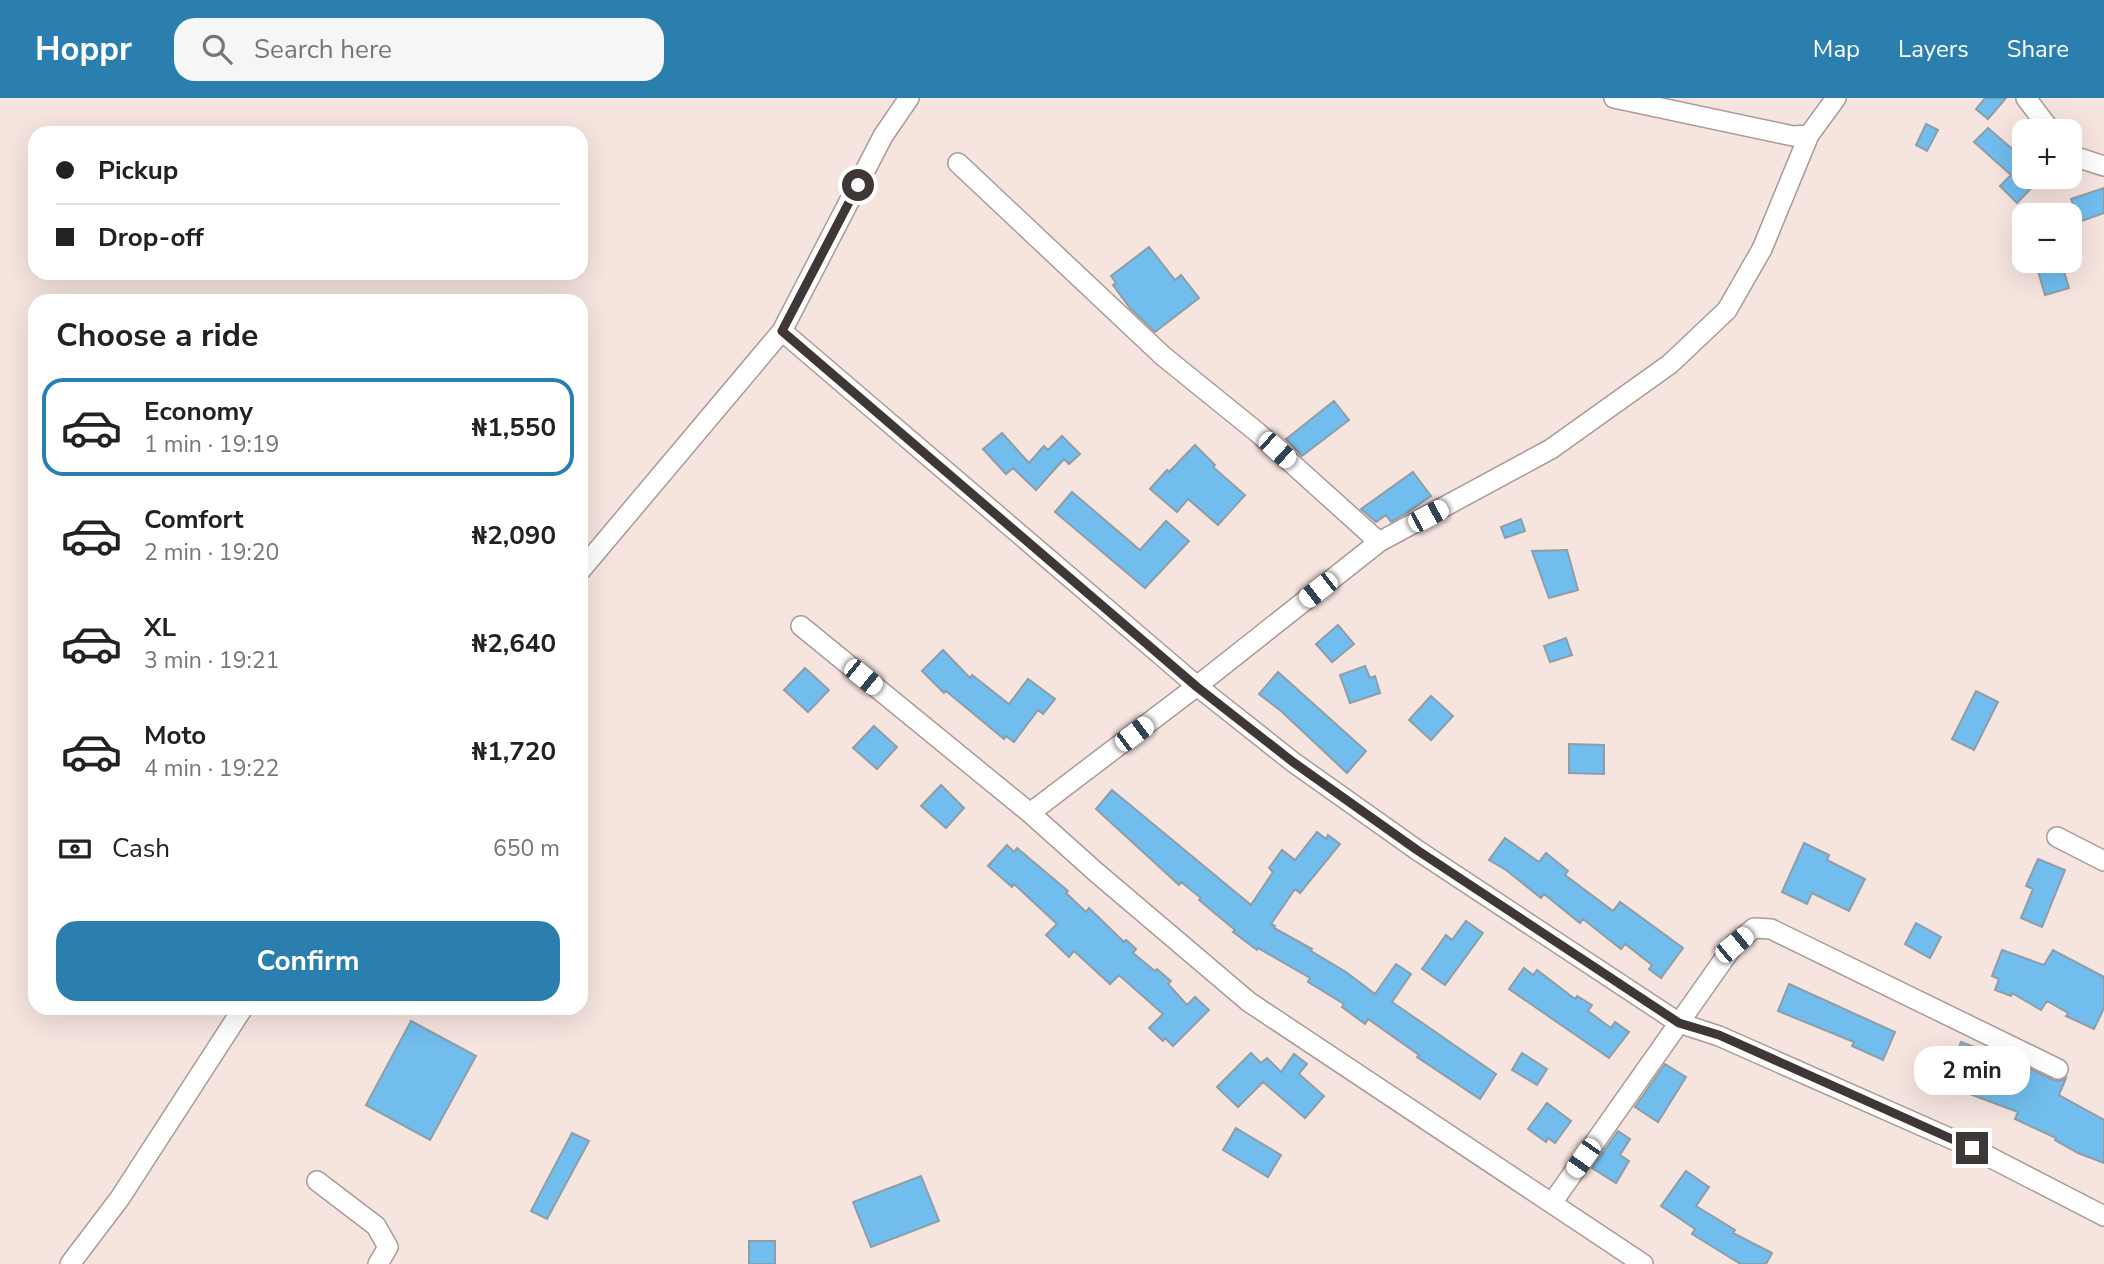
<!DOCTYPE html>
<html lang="en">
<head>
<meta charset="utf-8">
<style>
  body { margin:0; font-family:"Nunito Sans",sans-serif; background:#f6f6f6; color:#222; height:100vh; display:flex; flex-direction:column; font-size:26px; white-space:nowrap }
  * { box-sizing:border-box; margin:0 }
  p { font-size:23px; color:#767676 }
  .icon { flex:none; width:38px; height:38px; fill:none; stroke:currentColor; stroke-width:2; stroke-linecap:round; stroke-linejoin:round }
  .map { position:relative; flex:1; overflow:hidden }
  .drawer { position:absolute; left:28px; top:196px; width:560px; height:721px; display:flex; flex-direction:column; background:#fff; border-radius:21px; box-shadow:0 7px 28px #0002 }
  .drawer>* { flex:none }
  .banner { position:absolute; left:28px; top:28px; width:560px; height:154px; border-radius:21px; box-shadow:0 7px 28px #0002; display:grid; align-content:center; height:154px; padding:0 28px; background:#fff }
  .controls { position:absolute; left:2012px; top:21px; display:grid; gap:14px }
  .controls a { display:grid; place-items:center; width:70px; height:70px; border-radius:14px; background:#fff; box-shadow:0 7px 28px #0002; font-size:35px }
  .end { position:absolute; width:32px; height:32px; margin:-16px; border:9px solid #3e3735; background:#fff; box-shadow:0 0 0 4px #fff }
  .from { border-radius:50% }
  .bubble { position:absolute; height:49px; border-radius:21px; background:#fff; box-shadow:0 7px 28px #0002; font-size:23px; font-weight:700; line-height:49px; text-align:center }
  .car { position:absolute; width:21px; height:42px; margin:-21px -10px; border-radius:9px; box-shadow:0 0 5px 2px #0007; background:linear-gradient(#fff 24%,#345 0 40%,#fff 0 76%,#345 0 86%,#fff 0) }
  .banner b { display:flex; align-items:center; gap:24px; height:66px; font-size:26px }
  .banner b+b { border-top:2px solid #e0e0e0 }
  .banner i { width:18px; height:18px; background:#222 }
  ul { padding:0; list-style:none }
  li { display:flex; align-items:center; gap:21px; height:98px; margin:0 14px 10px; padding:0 14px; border:4px solid transparent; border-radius:21px }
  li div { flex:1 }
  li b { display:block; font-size:26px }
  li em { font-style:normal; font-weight:700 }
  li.on { border-color:#2b7faf }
  li>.icon { width:63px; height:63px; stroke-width:1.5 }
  h2 { padding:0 28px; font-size:32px; line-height:84px }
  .pay { display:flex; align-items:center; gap:18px; height:77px; padding:0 28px; font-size:26px }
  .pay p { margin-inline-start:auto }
  .button { display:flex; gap:14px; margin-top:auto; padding:14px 28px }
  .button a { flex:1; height:80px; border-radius:21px; background:#2b7faf; color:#fff; font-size:28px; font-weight:700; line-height:80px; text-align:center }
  header { display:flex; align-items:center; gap:42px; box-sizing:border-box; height:98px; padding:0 35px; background:#2b7faf; color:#fff }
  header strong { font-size:33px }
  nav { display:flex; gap:38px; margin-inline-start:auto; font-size:24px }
  .search { width:490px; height:63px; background:#f6f6f6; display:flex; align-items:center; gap:18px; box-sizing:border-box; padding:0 24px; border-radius:21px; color:#767676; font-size:26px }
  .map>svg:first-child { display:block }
  .building { fill:#70bdee; stroke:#8f9da6; stroke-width:2 }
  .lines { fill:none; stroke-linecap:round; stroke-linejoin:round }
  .minor-casing { stroke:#ab9a96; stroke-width:22 }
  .minor { stroke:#fff; stroke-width:19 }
  .route { stroke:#3e3735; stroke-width:9 }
</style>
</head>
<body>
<header>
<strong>Hoppr</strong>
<div class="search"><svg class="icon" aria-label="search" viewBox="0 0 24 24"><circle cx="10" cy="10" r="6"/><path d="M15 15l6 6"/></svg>Search here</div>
<nav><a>Map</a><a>Layers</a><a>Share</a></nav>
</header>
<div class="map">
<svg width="2104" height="1166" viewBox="0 0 2104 1166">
  <rect width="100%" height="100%" fill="#f6e4df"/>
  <path class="building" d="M1985,0h21l-18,21 -12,-10z
    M1926,26l12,6 -11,21 -11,-6z
    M1988,30l37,32v17h17l-25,26 -17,-17 11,-11 -37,-33z
    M2104,90v25l-25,9 -8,-23z
    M1149,149l26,33 6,-5 18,23 -44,34 -25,-24 -17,-23 3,-2 -5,-7z
    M2035,163h26l8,27 -24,7z
    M1334,303l15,19 -47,36 -16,-17z
    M1002,335l27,30 15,-17 4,4 14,-14 18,18 -11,10 -5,-5 -28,31 -23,-22 -7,6 -23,-25z
    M1195,347l20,20 -2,2 32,28 -27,30 -30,-26 -11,13 -27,-23 17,-19 2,2z
    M1413,374l18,24 -26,18 -14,8 -5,-7 -10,7 -15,-13z
    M1072,394l68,58 26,-29 23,20 -44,47 -90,-76z
    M1521,421l4,12 -20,7 -4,-11z
    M1567,452l11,40 -29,8 -17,-47z
    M1338,527l16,19 -22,18 -16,-18z
    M1566,540l6,17 -22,7 -6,-16z
    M943,552l27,28 2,-3 37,29 19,-25 27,20 -12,15 -5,-4 -24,32 -8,-6 -2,3 -58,-48 -2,2 -22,-22z
    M1365,568l5,12 5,-2 5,17 -30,10 -10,-28z
    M805,570l24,22 -21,22 -24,-22z
    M1278,574l88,79 -19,22 -66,-62 -22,-17z
    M1976,593l22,11 -24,48 -22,-11z
    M1431,598l22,20 -22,24 -22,-20z
    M874,628l23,21 -20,22 -24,-21z
    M1569,646l35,1v29l-35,-1z
    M941,687l23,23 -18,20 -25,-22z
    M1112,692l139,115 22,-33 -4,-4 13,-18 13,10 22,-28 9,7 2,-4 12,9 -40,49 -5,-4 -24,35 4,2 -1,2 38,21 -1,2 35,21 29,22 21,-30 15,10 -19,28 104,72 -16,25 -63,-42 2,-2 -51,-36 -3,5 -23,-17 2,-3 -36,-22 2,-4 -52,-30 -1,2 -24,-18 2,-2 -36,-30 2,-2 -20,-16 -2,3 -83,-76z
    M1505,740l34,24 7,-9 22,18 -3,4 48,36 7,-9 63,46 -22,30 -12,-9 3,-4 -27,-21 -4,5 -38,-30 -3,4 -36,-29 -3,4 -35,-28 -17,-10z
    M1804,745l25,12 -2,5 38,19 -16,32 -37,-18 -5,11 -25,-12z
    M1007,747l7,7 3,-4 51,43 -2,2 20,19 3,-4 35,34 2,-2 10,9 -3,4 22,18 2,-2 14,12 -3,3 19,21 8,-8 14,13 -36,36 -8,-8 -2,3 -14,-13 14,-14 -44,-39 -9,9 -36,-33 -5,6 -23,-22 11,-11 -43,-40 -2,3 -24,-21z
    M2038,761l27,11 -23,57 -21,-9 12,-29 -7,-3z
    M1466,823l17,12 -38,52 -23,-16 24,-34 6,5z
    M1916,825l25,14 -11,21 -25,-14z
    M2002,852l42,15 9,-15 51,27v31l-10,21 -28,-13 2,-3 -21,-12 -6,9 -29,-17 -1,3 -16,-6 4,-11 -7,-3z
    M1524,870l9,7 4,-5 38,29 2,-3 15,9 -4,6 23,17 4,-6 14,10 -20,26 -100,-69z
    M1789,886l106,48 -12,28 -31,-14 2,-4 -76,-31z
    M411,923l65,35 -46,84 -64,-35z
    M1961,944l34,13 1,-3 57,28 7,1 6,-3 -7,17 45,25v43l-26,-10 -23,-13 1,-2 -41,-19 3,-7 -78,-29 7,-16 4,1z
    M1251,955l10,10 6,-5 14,14 13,-18 13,10 -8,10 25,22 -19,22 -42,-36 -25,25 -21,-20z
    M1522,955l25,16 -10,16 -25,-15z
    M1665,966l21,13 -28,45 -23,-15z
    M1547,1005l24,18 -16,22 -7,-5 -2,4 -18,-13z
    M1236,1030l45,27 -13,22 -45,-27z
    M1618,1033l12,8 -10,16 9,6 -13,22 -24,-15z
    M572,1035l17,8 -42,78 -16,-8z
    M1686,1073l23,16 -13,19 39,24 -2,3 39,20 -6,11h-25l-7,-4 -42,-26 3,-5 -34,-23z
    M921,1078l18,45 -68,26 -18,-45z
    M749,1143h26v23h-26z"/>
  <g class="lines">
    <defs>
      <path id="minor" d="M1614,0l179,38 16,-1 27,-37
        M2026,0l25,33
        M2070,57l34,11
        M958,65l205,193 94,76 122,110
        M782,233l415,355 96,76 124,88 262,173 40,13 253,112 132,68
        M581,472l201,-239 101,-195 26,-38
        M801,528l229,187 67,60 152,129 394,262
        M1030,715l167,-127 182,-144 172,-93 119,-85 57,-54 35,-61 47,-114
        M2057,739l47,24
        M317,1083l59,45 12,21 -10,17
        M1552,1105l182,-258 20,-17 17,1 287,140
        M70,1166l50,-66 123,-190"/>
    </defs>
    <use href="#minor" class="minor-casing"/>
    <use href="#minor" class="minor"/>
  </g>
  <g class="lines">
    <path class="route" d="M858,87l-76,146 415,356 96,75 124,88 262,173 40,12 253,113"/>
  </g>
</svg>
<div class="controls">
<a>+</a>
<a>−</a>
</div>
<i class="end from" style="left:858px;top:87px"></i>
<i class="end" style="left:1972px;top:1050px"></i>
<div class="bubble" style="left:1914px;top:948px;width:116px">2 min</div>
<i class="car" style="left:1277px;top:352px;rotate:132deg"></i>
<i class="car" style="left:1428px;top:418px;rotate:62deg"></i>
<i class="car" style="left:1318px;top:492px;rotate:232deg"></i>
<i class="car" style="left:863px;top:579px;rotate:129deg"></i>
<i class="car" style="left:1134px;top:636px;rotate:53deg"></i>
<i class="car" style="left:1734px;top:847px;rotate:50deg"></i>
<i class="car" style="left:1583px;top:1060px;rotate:215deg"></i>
<div class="banner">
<b><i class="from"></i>Pickup</b>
<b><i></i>Drop-off</b>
</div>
<section class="drawer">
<h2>Choose a ride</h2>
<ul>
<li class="on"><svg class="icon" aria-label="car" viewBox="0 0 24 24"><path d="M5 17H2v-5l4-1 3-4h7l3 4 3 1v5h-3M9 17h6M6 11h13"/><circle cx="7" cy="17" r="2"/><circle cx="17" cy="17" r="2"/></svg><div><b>Economy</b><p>1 min · 19:19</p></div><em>₦1,550</em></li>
<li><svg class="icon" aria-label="car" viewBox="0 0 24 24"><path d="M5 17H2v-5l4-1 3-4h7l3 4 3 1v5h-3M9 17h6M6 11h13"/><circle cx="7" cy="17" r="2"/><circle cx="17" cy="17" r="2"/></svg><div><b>Comfort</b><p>2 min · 19:20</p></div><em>₦2,090</em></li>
<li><svg class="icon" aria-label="car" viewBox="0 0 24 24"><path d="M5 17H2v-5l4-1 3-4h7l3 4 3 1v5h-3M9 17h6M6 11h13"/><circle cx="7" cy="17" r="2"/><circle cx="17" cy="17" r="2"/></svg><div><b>XL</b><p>3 min · 19:21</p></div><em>₦2,640</em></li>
<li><svg class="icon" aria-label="car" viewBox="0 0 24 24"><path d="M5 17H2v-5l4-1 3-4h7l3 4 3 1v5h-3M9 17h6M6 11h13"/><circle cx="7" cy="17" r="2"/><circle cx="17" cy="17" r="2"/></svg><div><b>Moto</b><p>4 min · 19:22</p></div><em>₦1,720</em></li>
</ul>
<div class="pay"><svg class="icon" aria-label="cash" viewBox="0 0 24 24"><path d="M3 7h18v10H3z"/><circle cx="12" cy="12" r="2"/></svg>Cash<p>650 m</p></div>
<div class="button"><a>Confirm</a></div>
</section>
</div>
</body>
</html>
